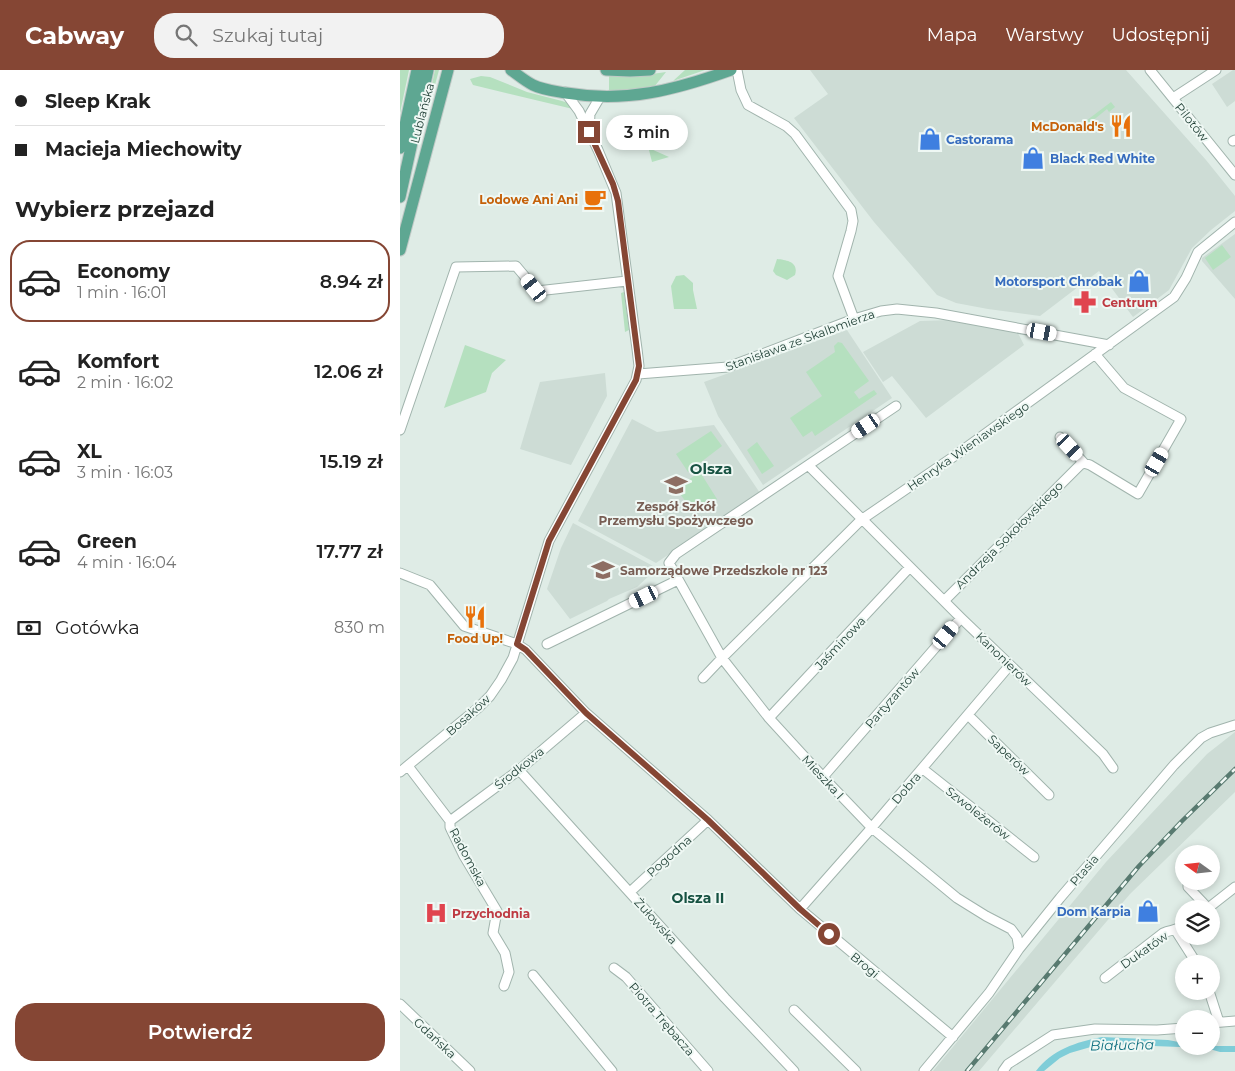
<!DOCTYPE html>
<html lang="pl">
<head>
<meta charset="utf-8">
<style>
  body { margin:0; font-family:Montserrat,sans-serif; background:#f2f2f2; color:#222; height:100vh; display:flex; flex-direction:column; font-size:19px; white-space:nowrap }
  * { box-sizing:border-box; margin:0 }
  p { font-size:16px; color:#767676 }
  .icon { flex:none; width:28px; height:28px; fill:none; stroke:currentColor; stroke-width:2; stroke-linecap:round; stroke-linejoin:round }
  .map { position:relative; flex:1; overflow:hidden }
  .panel { display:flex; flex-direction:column; background:#fff; width:400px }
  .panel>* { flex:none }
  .guide { display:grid; align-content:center; height:110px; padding:0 15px; background:#fff }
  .needle { width:32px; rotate:285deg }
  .controls { position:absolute; left:775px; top:775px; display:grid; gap:10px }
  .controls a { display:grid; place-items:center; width:45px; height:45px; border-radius:50%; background:#fff; box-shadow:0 2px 8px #0003; font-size:25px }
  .end { position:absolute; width:22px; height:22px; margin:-11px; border:6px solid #854634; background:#fff; box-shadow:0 0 0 2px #fff }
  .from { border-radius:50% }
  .bubble { position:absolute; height:35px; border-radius:18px; background:#fff; box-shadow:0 2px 8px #0003; font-size:16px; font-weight:600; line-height:35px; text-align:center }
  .car { position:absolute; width:15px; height:30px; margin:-15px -8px; border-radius:6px; box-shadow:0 0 4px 1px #0007; background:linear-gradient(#fff 24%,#345 0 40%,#fff 0 76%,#345 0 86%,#fff 0) }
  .guide b { display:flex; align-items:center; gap:18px; height:48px; font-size:19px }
  .guide b+b { border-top:1px solid #e0e0e0 }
  .guide i { width:12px; height:12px; background:#222 }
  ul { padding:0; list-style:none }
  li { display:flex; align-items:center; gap:15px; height:82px; margin:0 10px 8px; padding:0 5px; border:2px solid transparent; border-radius:20px }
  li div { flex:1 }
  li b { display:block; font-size:19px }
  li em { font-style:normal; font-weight:600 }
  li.current { border-color:#854634 }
  li>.icon { width:45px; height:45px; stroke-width:1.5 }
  h2 { padding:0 15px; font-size:22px; line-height:60px }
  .pay { display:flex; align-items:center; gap:12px; height:55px; padding:0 15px; font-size:19px }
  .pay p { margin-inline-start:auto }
  .action { display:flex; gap:10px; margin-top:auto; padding:10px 15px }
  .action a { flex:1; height:58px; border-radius:20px; background:#854634; color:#fff; font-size:20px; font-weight:600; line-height:58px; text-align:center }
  header { display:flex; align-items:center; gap:30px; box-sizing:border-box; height:70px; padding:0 25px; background:#854634; color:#fff }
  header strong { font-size:24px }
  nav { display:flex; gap:28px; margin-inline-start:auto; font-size:18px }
  .search { width:350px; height:45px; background:#f2f2f2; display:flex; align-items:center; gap:12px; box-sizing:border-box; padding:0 18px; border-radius:20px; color:#767676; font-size:19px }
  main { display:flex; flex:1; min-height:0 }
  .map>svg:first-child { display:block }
  .built { fill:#cddcd5 }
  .green { fill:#b5e0bf }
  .water { fill:#7fcdd8 }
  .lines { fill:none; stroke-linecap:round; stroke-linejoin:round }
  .minor-casing { stroke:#a1b4ad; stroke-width:11 }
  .major-casing { stroke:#c0c9c6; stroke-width:13 }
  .minor { stroke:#fff; stroke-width:9 }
  .major { stroke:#5ea792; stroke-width:11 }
  .rail-casing { stroke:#587a70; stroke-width:4.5 }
  .rail { stroke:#eff8f4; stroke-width:2.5; stroke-dasharray:8; stroke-linecap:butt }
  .route { stroke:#854634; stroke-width:6 }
  .labels { text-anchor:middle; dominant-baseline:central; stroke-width:4; stroke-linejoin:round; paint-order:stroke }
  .street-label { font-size:12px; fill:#1e3e34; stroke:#eff8f4 }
  .food-label { font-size:12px; font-weight:bold; fill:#c56008; stroke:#eff8f4; text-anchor:end }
  .shop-label { font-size:12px; font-weight:bold; fill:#366cbe; stroke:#eff8f4; text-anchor:start }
  .health-label { font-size:12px; font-weight:bold; fill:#be3a42; stroke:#eff8f4; text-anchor:start }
  .education-label { font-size:12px; font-weight:bold; fill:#785e54; stroke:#eff8f4 }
  .neighbourhood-label { font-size:14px; font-weight:bold; fill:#175242; stroke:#eff8f4 }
  .water-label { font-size:14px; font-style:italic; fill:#117181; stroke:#eff8f4 }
  .quarter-label { font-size:15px; font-weight:bold; fill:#175242; stroke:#eff8f4 }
</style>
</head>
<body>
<header>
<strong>Cabway</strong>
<div class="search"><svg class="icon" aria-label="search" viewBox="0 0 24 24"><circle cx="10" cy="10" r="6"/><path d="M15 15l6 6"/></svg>Szukaj tutaj</div>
<nav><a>Mapa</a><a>Warstwy</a><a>Udostępnij</a></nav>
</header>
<main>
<section class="panel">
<div class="guide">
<b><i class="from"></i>Sleep Krak</b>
<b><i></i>Macieja Miechowity</b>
</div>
<h2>Wybierz przejazd</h2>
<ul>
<li class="current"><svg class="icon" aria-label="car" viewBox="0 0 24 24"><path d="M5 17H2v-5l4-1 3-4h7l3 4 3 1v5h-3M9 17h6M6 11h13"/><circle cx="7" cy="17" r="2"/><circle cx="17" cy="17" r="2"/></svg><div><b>Economy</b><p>1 min · 16:01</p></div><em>8.94 zł</em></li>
<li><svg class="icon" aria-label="car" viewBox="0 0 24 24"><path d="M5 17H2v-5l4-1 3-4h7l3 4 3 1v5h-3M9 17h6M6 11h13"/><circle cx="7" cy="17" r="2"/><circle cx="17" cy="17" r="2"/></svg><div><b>Komfort</b><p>2 min · 16:02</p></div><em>12.06 zł</em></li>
<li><svg class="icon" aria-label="car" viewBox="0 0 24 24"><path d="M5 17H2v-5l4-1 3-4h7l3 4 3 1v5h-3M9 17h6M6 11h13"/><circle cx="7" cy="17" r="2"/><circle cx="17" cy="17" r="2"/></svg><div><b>XL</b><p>3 min · 16:03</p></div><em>15.19 zł</em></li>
<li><svg class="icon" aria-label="car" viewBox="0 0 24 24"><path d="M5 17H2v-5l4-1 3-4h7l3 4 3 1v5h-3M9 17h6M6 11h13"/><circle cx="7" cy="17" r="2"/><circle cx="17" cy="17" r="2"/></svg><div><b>Green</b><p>4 min · 16:04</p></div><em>17.77 zł</em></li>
</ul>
<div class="pay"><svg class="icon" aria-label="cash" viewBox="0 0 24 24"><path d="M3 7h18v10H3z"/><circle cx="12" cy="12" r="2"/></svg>Gotówka<p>830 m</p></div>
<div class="action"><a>Potwierdź</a></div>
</section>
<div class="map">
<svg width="835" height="1001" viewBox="0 0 835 1001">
  <rect width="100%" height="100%" fill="#dfece6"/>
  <path class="built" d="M410,0h316l80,90 29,36v15l-24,19 -19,18 -23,42 -36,27 -34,-46 -59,45 -52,-7 -32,-6 -19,-8 -63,-73 -80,-104 34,-24z
    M833,0h2v31l-8,6 -15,-23z
    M835,164v65l-33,-38v-3z
    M552,250l66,13 6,12 -98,73 -34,-42 -9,6 -20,-30 57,-31z
    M447,260l45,68 -129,87 -45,-69 -14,-34z
    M205,303l2,23 -36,69 -51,-16 20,-67z
    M232,349l25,13 57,-7 46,68 -104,70 -78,-42z
    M173,453l80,43 -2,8 -14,13 -28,12 -2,2 -37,18 -23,-30 14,-41z
    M835,662v60l-105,102 -151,177h-46l173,-209 101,-108z"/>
  <path class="green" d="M0,0h9l-9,43z
    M35,0h4l-13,48 -1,-1z
    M285,0h20l-32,11z
    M266,2l-12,15 -45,5v-17l43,-1z
    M81,6l9,1 37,15 35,9 6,2 5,6 -100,-24 -3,-6z
    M711,32l4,5 -6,5 -2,-3 -27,22 -3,1 -3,-2z
    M251,79l18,8 -17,5 -3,-12z
    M822,175l9,12 -18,13 -8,-12z
    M377,189c10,1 22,3 18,16l-8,5 -11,-5 -3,-4z
    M284,205l9,8v7l4,19h-23l-3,-23 5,-10z
    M224,222l5,38 -4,2 -4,-39z
    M438,272l4,1 27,38 -15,11 5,7 15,-9 3,4 -62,42 -3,-5 -9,6 -13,-19 32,-22 -16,-24 29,-20 -1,-6z
    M65,275l41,15 -14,13 -6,19 -42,16z
    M311,361l11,15 -34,26 -12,-18z
    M357,372l17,24 -12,8 -15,-24z
    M300,402l17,27 -24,13 -17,-24z"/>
  <path class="water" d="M702,967l66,3 16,3v3h51v6h-15l-14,-4 -105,-4 -31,9 -10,5 -16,13h-8c16,-21 40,-29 66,-34z"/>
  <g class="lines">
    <defs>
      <path id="minor" d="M337,0l4,20 7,15 38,21 9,8 56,76 2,11 -2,10 -13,45 16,43
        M750,0l85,105
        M773,28l43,-28
        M189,60l1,-16 10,-17
        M833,71l2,-1
        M238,304l90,-7 126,-48 27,-8 16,-2 39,4 173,32
        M496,336l-220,148 -7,9 53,95 47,60 54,59 49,51 85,70 29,18 25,13 6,8 2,12
        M0,360l56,-163 60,-1 21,25 90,-10
        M660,367l24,26
        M409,396l152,152 142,136 10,14
        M0,503l30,12 34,41 53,18 9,6 60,63 122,107 92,89 153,128
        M544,531l136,-136 4,-2 6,2 48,29 43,-75 -57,-31 -29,-34
        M147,574l131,-64
        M303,608l19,-20 139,-138 95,-65 218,-158 12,-19 12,-26 37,-30
        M568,645l81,80
        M369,648l141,-151
        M8,696l42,55v6l14,29 33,55 -4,22 12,20 4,19 -5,14
        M523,699l111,88
        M119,700l206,228 69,73
        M0,702l78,-64 12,-12 11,-16 12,-22 36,-117 87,-161 3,-14 -2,-17 -21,-156 -18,-43 -19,-39 -14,-19
        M423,707l138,-159
        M50,751l69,-51 67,-57
        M788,811v6l20,21
        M230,822l78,-72
        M400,839l68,-77 142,-167
        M807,839l28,-22
        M776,861l21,33
        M214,898l12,9 82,94
        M133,905l79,96
        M705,908l58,-45c9,-4 11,-1 21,-8
        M809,921l10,31
        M0,934l70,67
        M394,940l62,61
        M811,953l24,-2
        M524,1001l65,-78 30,-44 41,-51 114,-133 27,-27 9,-5 25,-8
        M603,1001l5,-7 45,-29 42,-6 62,1 27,-2"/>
      <path id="major" d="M111,0c7,5 14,11 22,15 10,5 22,6 33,8 60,10 109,-3 165,-23
        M206,0l24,1 20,-1
        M0,78l17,-78
        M0,127l28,-127
        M0,180l48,-180"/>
    </defs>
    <use href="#minor" class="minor-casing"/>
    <use href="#major" class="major-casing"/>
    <use href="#minor" class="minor"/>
    <use href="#major" class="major"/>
    <defs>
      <path id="rail" d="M567,1001l172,-205 43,-45 53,-52"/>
    </defs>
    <use href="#rail" class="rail-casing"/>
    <use href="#rail" class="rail"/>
  </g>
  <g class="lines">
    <path class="route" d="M189,62l24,52 5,17 21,165 -3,14 -87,161 -32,103 9,6 60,63 122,107 92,89 29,25"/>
  </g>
  <defs>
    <symbol id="restaurant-bare" viewBox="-9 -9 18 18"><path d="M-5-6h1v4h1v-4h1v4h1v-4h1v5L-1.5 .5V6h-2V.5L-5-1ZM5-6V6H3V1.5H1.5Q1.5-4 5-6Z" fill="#e8710a" stroke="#eff8f4" stroke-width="2.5" paint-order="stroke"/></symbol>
    <symbol id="shop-bare" viewBox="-9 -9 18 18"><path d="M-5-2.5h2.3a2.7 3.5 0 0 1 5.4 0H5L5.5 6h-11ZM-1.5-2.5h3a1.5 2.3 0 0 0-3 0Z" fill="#3f7fe0" stroke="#eff8f4" stroke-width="2.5" paint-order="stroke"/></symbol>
    <symbol id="cafe-bare" viewBox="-9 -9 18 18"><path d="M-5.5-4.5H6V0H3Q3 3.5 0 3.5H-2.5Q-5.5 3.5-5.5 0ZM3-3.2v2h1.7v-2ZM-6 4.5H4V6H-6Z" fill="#e8710a" stroke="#eff8f4" stroke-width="2.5" paint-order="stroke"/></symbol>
    <symbol id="pharmacy-bare" viewBox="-9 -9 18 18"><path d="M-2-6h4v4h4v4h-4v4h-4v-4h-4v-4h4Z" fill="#e0444e" stroke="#eff8f4" stroke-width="2.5" paint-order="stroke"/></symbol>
    <symbol id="school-bare" viewBox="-9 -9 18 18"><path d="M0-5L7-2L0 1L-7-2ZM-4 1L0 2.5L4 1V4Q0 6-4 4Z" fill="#8d6e63" stroke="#eff8f4" stroke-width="2.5" paint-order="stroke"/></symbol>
    <symbol id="hospital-bare" viewBox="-9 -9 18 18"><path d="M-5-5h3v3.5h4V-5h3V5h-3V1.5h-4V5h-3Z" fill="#e0444e" stroke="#eff8f4" stroke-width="2.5" paint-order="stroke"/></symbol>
  </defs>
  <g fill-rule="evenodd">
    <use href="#restaurant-bare" x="705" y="40" width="32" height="32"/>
    <use href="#shop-bare" x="514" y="53" width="32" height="32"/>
    <use href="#shop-bare" x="617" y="72" width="32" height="32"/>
    <use href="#cafe-bare" x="179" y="113" width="32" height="32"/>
    <use href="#shop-bare" x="723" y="195" width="32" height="32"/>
    <use href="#pharmacy-bare" x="669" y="216" width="32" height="32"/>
    <use href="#school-bare" x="260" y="399" width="32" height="32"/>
    <use href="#school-bare" x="187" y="484" width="32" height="32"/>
    <use href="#restaurant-bare" x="59" y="531" width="32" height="32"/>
    <use href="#shop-bare" x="732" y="825" width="32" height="32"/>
    <use href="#hospital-bare" x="20" y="827" width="32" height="32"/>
  </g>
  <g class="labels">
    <g class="street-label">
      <text transform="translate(22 43) rotate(-75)">Lublańska</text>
      <text transform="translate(792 52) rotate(51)">Pilotów</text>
      <text transform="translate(400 270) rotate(-20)">Stanisława ze Skalbmierza</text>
      <text transform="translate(568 376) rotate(-35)">Henryka Wieniawskiego</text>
      <text transform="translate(609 465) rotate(-45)">Andrzeja Sokołowskiego</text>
      <text transform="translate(440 573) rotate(-47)">Jaśminowa</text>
      <text transform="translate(604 589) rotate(44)">Kanonierów</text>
      <text transform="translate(492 628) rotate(-49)">Partyzantów</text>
      <text transform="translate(68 645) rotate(-42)">Bosaków</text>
      <text transform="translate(609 685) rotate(44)">Saperów</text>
      <text transform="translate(119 698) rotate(-39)">Środkowa</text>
      <text transform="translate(423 707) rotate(47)">Mieszka I</text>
      <text transform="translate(506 718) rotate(-49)">Dobra</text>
      <text transform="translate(578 743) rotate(38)">Szwoleżerów</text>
      <text transform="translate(269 786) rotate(-42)">Pogodna</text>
      <text transform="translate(68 787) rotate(62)">Radomska</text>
      <text transform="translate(684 800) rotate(-49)">Ptasia</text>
      <text transform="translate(256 851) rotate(48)">Żułowska</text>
      <text transform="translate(744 880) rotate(-35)">Dukatów</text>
      <text transform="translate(465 895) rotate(40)">Brogi</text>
      <text transform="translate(262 949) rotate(49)">Piotra Trębacza</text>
      <text transform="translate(35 968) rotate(43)">Gdańska</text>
    </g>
    <g class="food-label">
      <text x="704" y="56">McDonald's</text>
      <text x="178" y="129">Lodowe Ani Ani</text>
      <text x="75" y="568" text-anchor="middle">Food Up!</text>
    </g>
    <g class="shop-label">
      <text x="546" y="69">Castorama</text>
      <text x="650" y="88">Black Red White</text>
      <text x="722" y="211" text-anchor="end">Motorsport Chrobak</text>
      <text x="731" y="841" text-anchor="end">Dom Karpia</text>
    </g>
    <g class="health-label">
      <text x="702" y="232">Centrum</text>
      <text x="52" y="843">Przychodnia</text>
    </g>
    <g class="education-label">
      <text x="276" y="436">Zespół Szkół<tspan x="276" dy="14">Przemysłu Spożywczego</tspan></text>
      <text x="220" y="500" text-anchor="start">Samorządowe Przedszkole nr 123</text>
    </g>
    <g class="neighbourhood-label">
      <text x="298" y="828">Olsza II</text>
    </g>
    <g class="water-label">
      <text transform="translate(722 975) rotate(-1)">Białucha</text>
    </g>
    <g class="quarter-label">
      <text x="311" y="398">Olsza</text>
    </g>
  </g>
</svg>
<div class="controls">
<a><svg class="needle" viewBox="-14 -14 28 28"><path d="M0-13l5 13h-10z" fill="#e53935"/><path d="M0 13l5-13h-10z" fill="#767676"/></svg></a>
<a><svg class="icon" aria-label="layers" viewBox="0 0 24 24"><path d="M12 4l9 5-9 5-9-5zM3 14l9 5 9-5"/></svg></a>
<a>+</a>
<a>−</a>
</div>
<i class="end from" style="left:429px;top:864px"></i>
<i class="end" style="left:189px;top:62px"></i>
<div class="bubble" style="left:206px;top:45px;width:82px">3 min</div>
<i class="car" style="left:134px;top:218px;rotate:321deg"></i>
<i class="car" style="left:642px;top:262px;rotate:100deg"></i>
<i class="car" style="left:466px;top:356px;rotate:236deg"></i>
<i class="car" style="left:670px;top:377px;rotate:137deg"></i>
<i class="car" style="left:757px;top:392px;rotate:30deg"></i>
<i class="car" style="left:244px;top:527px;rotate:244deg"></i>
<i class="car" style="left:546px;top:565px;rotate:40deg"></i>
</div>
</main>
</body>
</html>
